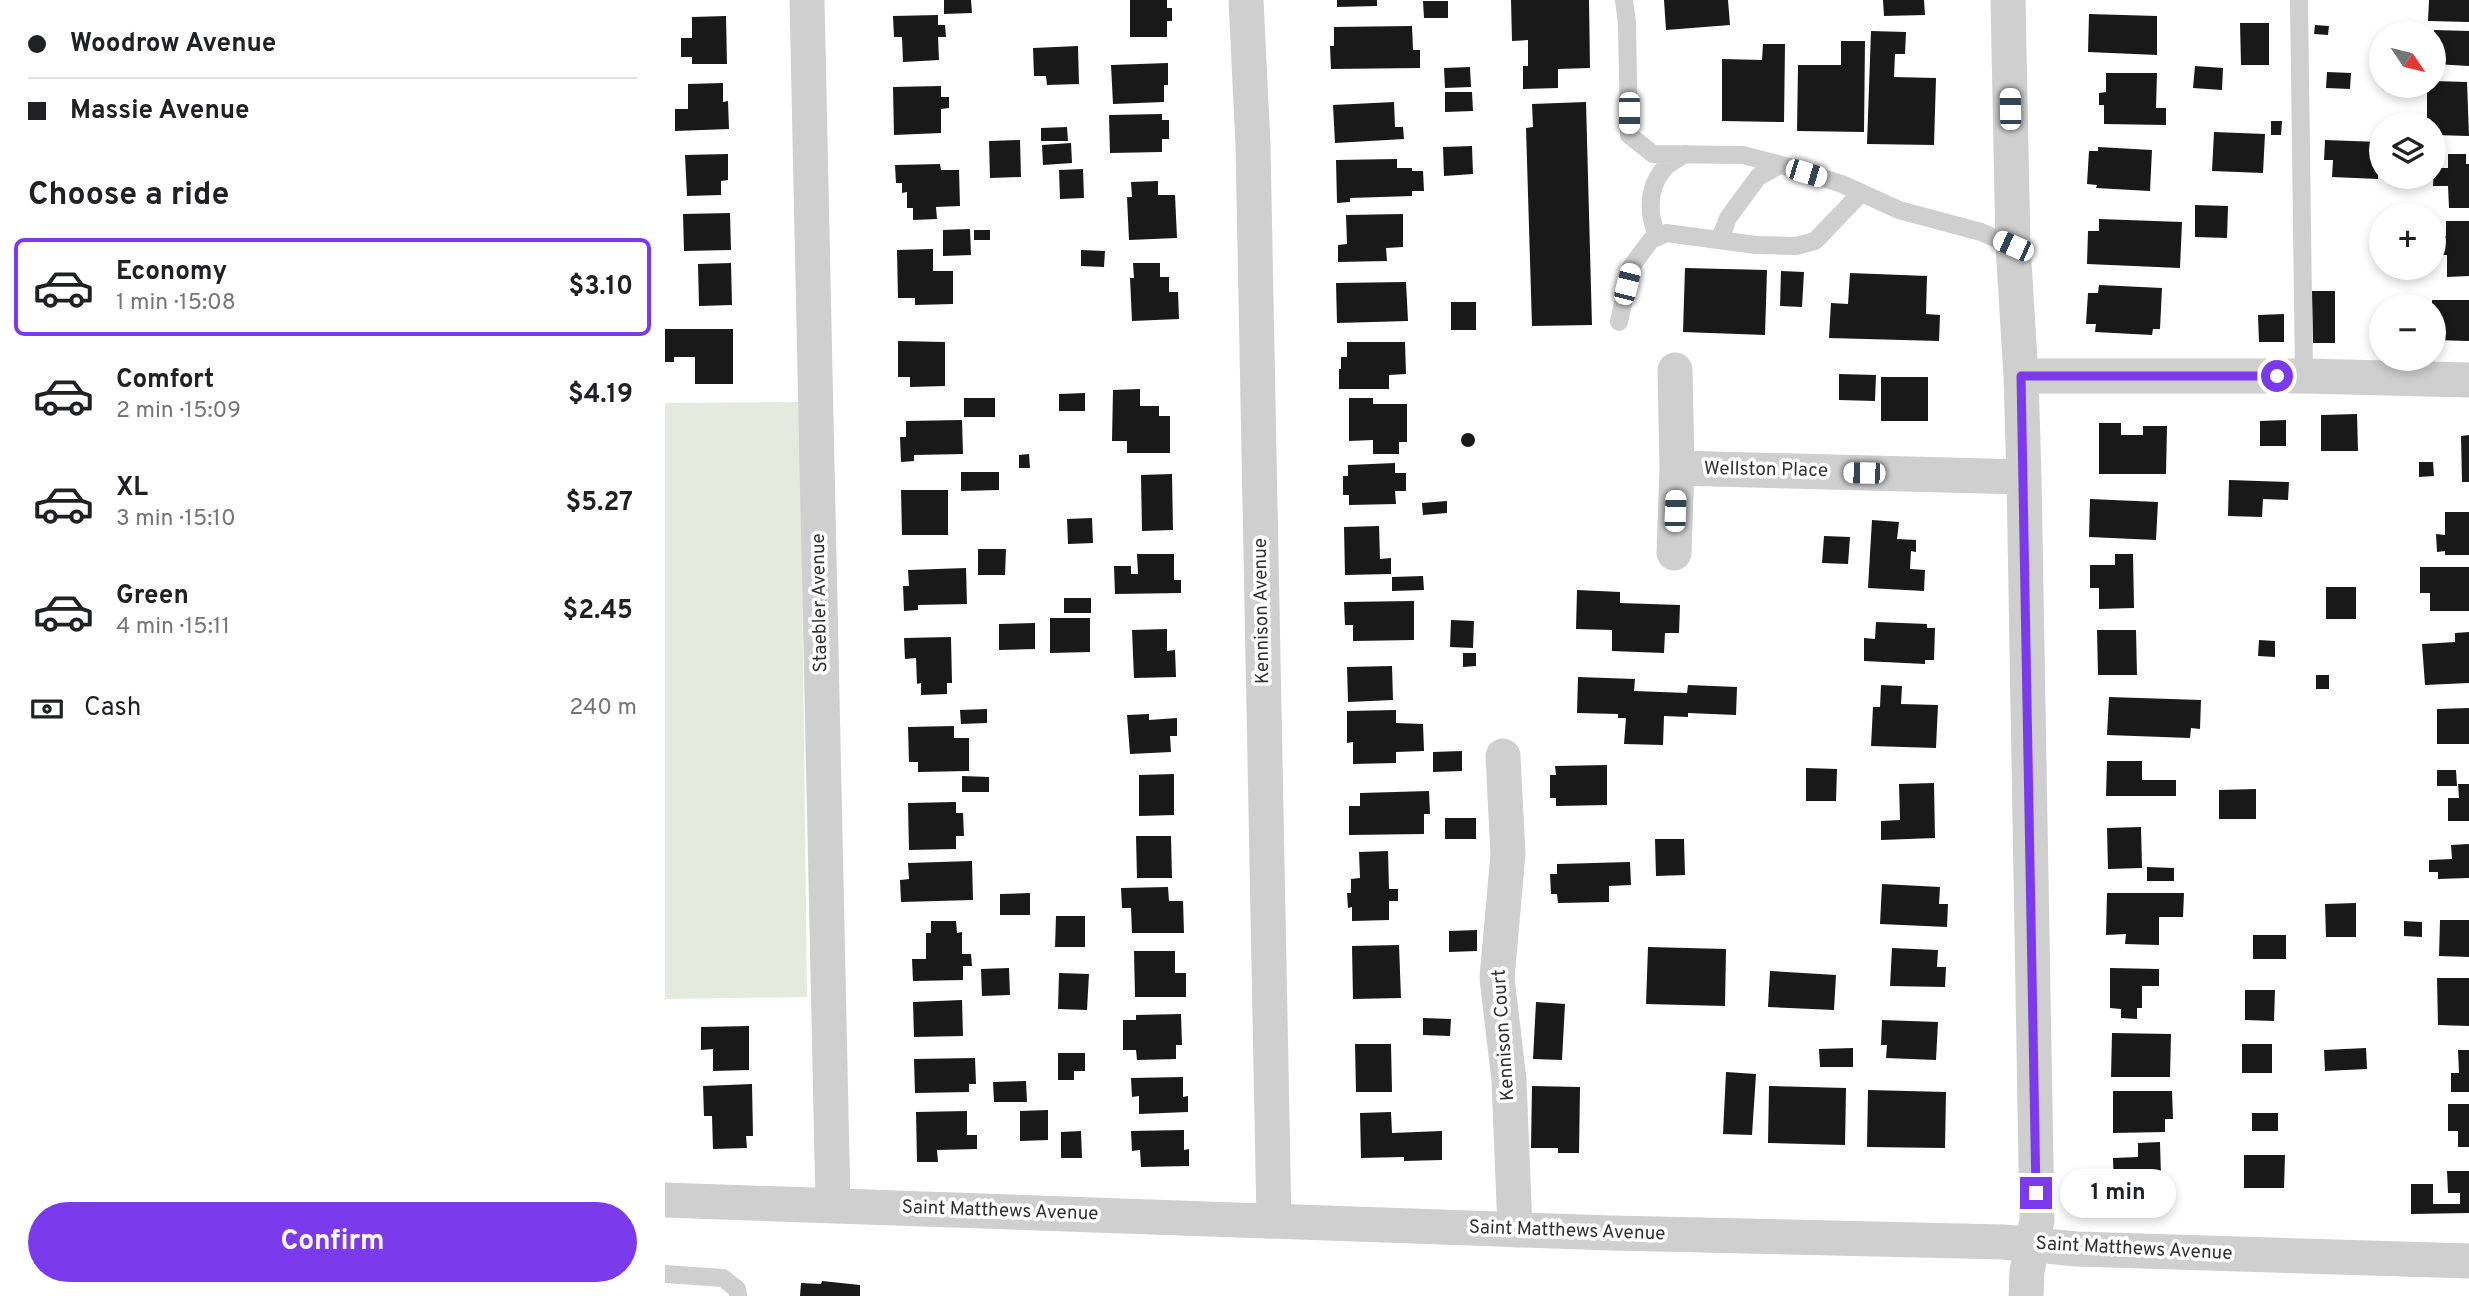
<!DOCTYPE html>
<html lang="en">
<head>
<meta charset="utf-8">
<style>
  body { margin:0; font-family:Overpass,sans-serif; background:#f2f2f2; color:#202124; height:100vh; display:flex; flex-direction:column; font-size:26px; white-space:nowrap }
  * { box-sizing:border-box; margin:0 }
  p { font-size:23px; color:#757577 }
  .icon { flex:none; width:38px; height:38px; fill:none; stroke:currentColor; stroke-width:2; stroke-linecap:round; stroke-linejoin:round }
  .map { position:relative; flex:1; overflow:hidden }
  .sheet { display:flex; flex-direction:column; background:#fff; width:665px }
  .sheet>* { flex:none }
  .guide { display:grid; align-content:center; height:154px; padding:0 28px; background:#fff }
  .needle { width:46px; rotate:125deg }
  .fabs { position:absolute; left:1704px; top:21px; display:grid; gap:14px }
  .fabs a { display:grid; place-items:center; width:77px; height:77px; border-radius:50%; background:#fff; box-shadow:0 4px 10px #0003; font-size:35px }
  .end { position:absolute; width:32px; height:32px; margin:-16px; border:9px solid #7c3aed; background:#fff; box-shadow:0 0 0 4px #fff }
  .from { border-radius:50% }
  .bubble { position:absolute; height:49px; border-radius:24px; background:#fff; box-shadow:0 4px 10px #0003; font-size:23px; font-weight:700; line-height:49px; text-align:center }
  .car { position:absolute; width:21px; height:42px; margin:-21px -10px; border-radius:9px; box-shadow:0 0 5px 2px #0007; background:linear-gradient(#fff 24%,#345 0 40%,#fff 0 76%,#345 0 86%,#fff 0) }
  .guide b { display:flex; align-items:center; gap:24px; height:66px; font-size:26px }
  .guide b+b { border-top:2px solid #e0e0e0 }
  .guide i { width:18px; height:18px; background:#202124 }
  ul { padding:0; list-style:none }
  li { display:flex; align-items:center; gap:21px; height:98px; margin:0 14px 10px; padding:0 14px; border:4px solid transparent; border-radius:10px }
  li div { flex:1 }
  li b { display:block; font-size:26px }
  li em { font-style:normal; font-weight:700 }
  li.on { border-color:#7c3aed }
  li>.icon { width:63px; height:63px; stroke-width:1.5 }
  h2 { padding:0 28px; font-size:32px; line-height:84px }
  .pay { display:flex; align-items:center; gap:18px; height:77px; padding:0 28px; font-size:26px }
  .pay p { margin-inline-start:auto }
  .primary-button { display:flex; gap:14px; margin-top:auto; padding:14px 28px }
  .primary-button a { flex:1; height:80px; border-radius:42px; background:#7c3aed; color:#fff; font-size:28px; font-weight:700; line-height:80px; text-align:center }
  main { display:flex; flex:1; min-height:0 }
  .map>svg:first-child { display:block }
  .green { fill:#e5eade }
  .building { fill:#191919 }
  .lines { fill:none; stroke-linecap:round; stroke-linejoin:round }
  .lane { stroke:#cfcfcf; stroke-width:18 }
  .street { stroke:#cfcfcf; stroke-width:35 }
  .route { stroke:#7c3aed; stroke-width:9 }
  .labels { text-anchor:middle; dominant-baseline:central; stroke-width:7; stroke-linejoin:round; paint-order:stroke }
  .street-label { font-size:19px; fill:#323232; stroke:#fff }
</style>
</head>
<body>
<main>
<section class="sheet">
<div class="guide">
<b><i class="from"></i>Woodrow Avenue</b>
<b><i></i>Massie Avenue</b>
</div>
<h2>Choose a ride</h2>
<ul>
<li class="on"><svg class="icon" aria-label="car" viewBox="0 0 24 24"><path d="M5 17H2v-5l4-1 3-4h7l3 4 3 1v5h-3M9 17h6M6 11h13"/><circle cx="7" cy="17" r="2"/><circle cx="17" cy="17" r="2"/></svg><div><b>Economy</b><p>1 min · 15:08</p></div><em>$3.10</em></li>
<li><svg class="icon" aria-label="car" viewBox="0 0 24 24"><path d="M5 17H2v-5l4-1 3-4h7l3 4 3 1v5h-3M9 17h6M6 11h13"/><circle cx="7" cy="17" r="2"/><circle cx="17" cy="17" r="2"/></svg><div><b>Comfort</b><p>2 min · 15:09</p></div><em>$4.19</em></li>
<li><svg class="icon" aria-label="car" viewBox="0 0 24 24"><path d="M5 17H2v-5l4-1 3-4h7l3 4 3 1v5h-3M9 17h6M6 11h13"/><circle cx="7" cy="17" r="2"/><circle cx="17" cy="17" r="2"/></svg><div><b>XL</b><p>3 min · 15:10</p></div><em>$5.27</em></li>
<li><svg class="icon" aria-label="car" viewBox="0 0 24 24"><path d="M5 17H2v-5l4-1 3-4h7l3 4 3 1v5h-3M9 17h6M6 11h13"/><circle cx="7" cy="17" r="2"/><circle cx="17" cy="17" r="2"/></svg><div><b>Green</b><p>4 min · 15:11</p></div><em>$2.45</em></li>
</ul>
<div class="pay"><svg class="icon" aria-label="cash" viewBox="0 0 24 24"><path d="M3 7h18v10H3z"/><circle cx="12" cy="12" r="2"/></svg>Cash<p>240 m</p></div>
<div class="primary-button"><a>Confirm</a></div>
</section>
<div class="map">
<svg width="1804" height="1296" viewBox="0 0 1804 1296">
  <rect width="100%" height="100%" fill="#fff"/>
  <path class="green" d="M135,402l7,595 -142,2v-596z"/>
  <path class="building" d="M279,0h27l1,13 -28,1z
    M465,0h37v8h5v13h-5v16h-37z
    M672,0h40v6l-40,1z
    M846,0h78l1,68 -32,1v19l-35,1v-23h5v-26l-16,1z
    M999,0h64l2,25 -64,5z
    M1218,0h41l1,15 -41,1z
    M1764,0h40v22l-41,-1z
    M758,1h25v17h-24z
    M1424,14l68,2v39l-69,-3z
    M273,15v10h7l1,12h-8l1,23 -36,2 -1,-25h-8l-1,-21z
    M61,16l1,48h-35v-7h-11v-19h11v-21z
    M1575,23h29v42h-28z
    M1650,25l14,1 -1,9 -14,-1z
    M747,26l1,24h7v18l-89,1 -1,-23h4v-19z
    M1769,30l35,1v35l-35,-2z
    M1206,31l35,1 -1,22h-10l-1,23 42,1 -2,67 -67,-1z
    M1176,41h24l-1,91 -67,-1 1,-66h43z
    M1098,44h22l-1,78 -62,-1v-62l40,1z
    M413,46l1,38 -32,1 -1,-9h-12l-1,-28z
    M503,63v22h-4v17l-51,2 -2,-39z
    M1530,66l28,2 -1,22 -29,-2z
    M805,67l1,20 -26,1 -1,-20z
    M1662,72l24,1 -1,16 -24,-1z
    M1441,73h51l-1,35h10v17l-62,-1v-19h-5v-12l7,-1z
    M1769,81l33,1 2,54 -35,-1v-11h-7v-38h7z
    M58,83v19l5,-1 1,28 -54,2v-22h13v-25z
    M276,86v11h8v11l-8,1v24l-47,2 -1,-48z
    M780,92h27l1,19 -28,1z
    M729,102l1,25h8l1,12 -69,4 -2,-38z
    M921,102l6,223 -60,1 -6,-198 7,-1 -1,-23z
    M497,114v6h7v19h-7v13l-52,1 -1,-38z
    M1606,121h11l-1,14h-10z
    M402,127l1,14h-27v-13z
    M1549,132l51,2 -2,39 -51,-2z
    M355,140l1,37 -31,1 -1,-37z
    M1660,140l54,2 -1,37 -46,-2 1,-17h-9z
    M406,143l1,20 -29,2 -1,-20z
    M807,146l1,28 -29,2 -1,-29z
    M1433,147l54,3 -2,41 -54,-3 1,-3 -10,-1 2,-33h9z
    M63,154v26l-7,1v14l-34,1 -2,-41z
    M1783,154h18v10h3v44h-20l-1,-22h-15l1,-18h14z
    M732,159v9h15v3h11l1,20h-12v5l-62,2v4l-13,1 -1,-43z
    M275,164l1,6h18l1,36 -24,1 1,12 -24,1v-12h-6v-16l-5,1v-10h-6l-1,-18z
    M418,169l1,29 -24,1 -1,-29z
    M493,181v14h17l2,43 -48,2 -2,-43h5l-1,-15z
    M1530,205l33,1 -1,32 -32,-1z
    M65,213l1,37 -47,1 -1,-37z
    M738,214v33l-17,1 1,13 -49,1v-17l9,-1 -1,-29z
    M1434,219l83,3 -2,46 -93,-4 1,-33h11z
    M1781,221h23v55l-22,1v-22h-13v-19h12z
    M305,229l1,26 -28,1v-26z
    M309,230h16v10h-16z
    M268,249v22h20v33l-38,1v-7h-17l-1,-48z
    M416,250l24,1 -1,16 -23,-1z
    M66,263l1,42 -33,1 -1,-42z
    M468,263h27v14h9v15h9l1,27 -47,2 -2,-43h4z
    M1020,268l82,2 -2,65 -82,-3z
    M1116,271l23,1 -2,35 -22,-1z
    M1185,273l77,3 -1,38 14,1 -1,26 -110,-3 2,-35 17,1z
    M741,282l2,39 -71,2 -1,-40z
    M1434,285l63,3 -2,41h-7l-1,6 -57,-3 1,-8h-10l2,-31h10z
    M1647,291h23v52h-22z
    M1767,300h37v41l-35,-1v-34h-2z
    M786,302h25v28h-25z
    M1619,314v28h-25l-1,-27z
    M0,329h68v55h-38v-27h-21v5h-9z
    M233,341l47,1v44l-35,1v-10h-12z
    M682,342h58l1,32 -17,1v14h-50v-20h2v-12h6z
    M1174,374l37,1 -1,26 -36,-1z
    M1216,377h47v44h-47z
    M475,389v17h19v10h11v37h-43v-12h-15l1,-51z
    M420,393v18h-26v-17z
    M299,398h31v19h-31z
    M684,398h24v6h34v38h-8v12h-26v-14l-24,1z
    M1692,414l1,37h-37v-36z
    M297,420l1,34 -49,1v6l-13,1 -1,-25h6v-16z
    M1621,420v26h-26v-25z
    M1434,423h22v12h22v-9h24l-1,48h-67z
    M796 440a7 7 0 1 1 14 0a7 7 0 1 1-14 0Z
    M1804,435v47h-7l-1,-46z
    M364,454l1,14h-11v-13z
    M1754,462h14l1,14 -15,1z
    M730,463v10h11v18h-11l1,13 -47,1v-10h-6v-19h5v-11z
    M296,472h38v18l-38,1z
    M507,474l1,56 -31,1 -1,-56z
    M1564,480l60,2 -1,18 -25,-1 -1,18 -34,-1z
    M236,490h47v45h-46z
    M1425,499l68,3 -2,38 -67,-3z
    M782,501v12l-24,2 -1,-12z
    M1780,512h24v43h-24v-4l-8,1 -1,-18 9,1z
    M427,518l1,25 -25,1 -1,-25z
    M1207,520l27,2 -2,17 19,1v12l-5,-1 -1,18 15,1 -1,21 -56,-3z
    M714,526l1,33 11,-1v16l-46,1 -1,-48z
    M1159,536l26,1 -2,27 -26,-1z
    M313,549h28l-1,26h-27z
    M472,554h37v26h7v13l-66,1 -1,-28h17v8h7z
    M1450,554h18l1,54 -35,1v-21h-9v-23h25z
    M1755,567h49v44h-39v-18h-10z
    M301,568l1,36 -49,1v5l-14,1 -1,-25h6l-1,-16z
    M758,576l1,14 -32,1v-14z
    M1661,587h30v32h-30z
    M912,590l43,2v11l60,2 -1,28h-14l-1,20 -52,-2v-21l-36,-1z
    M399,598h27v15h-27z
    M749,601v39l-61,1v-16h-8l-1,-23z
    M385,618h40v34l-40,1z
    M786,620l23,1 -1,27 -23,-1z
    M1211,622l51,2v4h8l-1,32h-9v4l-61,-3v-23l11,1z
    M370,623v26l-36,1v-26z
    M502,629v22l8,-1 1,27 -42,1 -2,-48z
    M1432,630h39l1,45h-39z
    M1804,632v51l-44,2 -3,-41 33,-2v-9z
    M286,637l1,46h-5v11l-26,1v-12l-4,1 -1,-26 -11,1 -1,-21z
    M1594,640l16,1v16l-17,-1z
    M798,653h13v13l-13,1z
    M727,666l1,34 -45,2 -1,-35z
    M1651,675h13v14h-13z
    M913,677l57,2 -1,12 53,2 1,-8 49,2 -1,28 -48,-2v4l-24,-1 -1,29 -39,-1 2,-26h-8v-4l-41,-1z
    M1216,685l21,1 -1,18 37,1 -2,43 -65,-2 2,-39h7z
    M1444,697l92,3 -1,29 -9,-1 -1,10 -83,-3z
    M1804,708v36h-32v-35z
    M322,709v14l-26,1 -1,-14z
    M731,710v13l27,1 1,27 -28,1v11l-43,1v-22l-6,1v-32z
    M484,714v6l28,-2v18h-7l1,16 -41,2 -3,-39z
    M289,726v12h15v33l-51,1v-10h-9l-1,-35z
    M797,751v20l-29,1v-20z
    M1442,761h35v19h34v16h-70z
    M942,765v40l-51,1v-8h-6v-23h6l-1,-9z
    M1141,768l31,1 -1,32h-30z
    M1772,770h19l1,16h-20z
    M509,774v41l-35,1v-41z
    M297,776l27,1v15h-27z
    M1269,783l1,55 -54,2v-19l19,-1 -1,-36z
    M1793,784h11v37h-21v-23h11z
    M1591,789v30h-37v-29z
    M764,791l1,23h-6v20l-75,1v-29h11v-13z
    M291,802v11h7l1,23h-8v13l-47,1 -1,-47z
    M780,818h31v21h-31z
    M1476,827l1,41 -34,1 -1,-41z
    M471,836h35l1,42h-35z
    M990,839h29l1,36 -29,1z
    M1804,844v34l-31,1v-7h-9v-12l23,-1 -1,-14z
    M723,851l1,38h9v12h-9v19l-37,1v-14l-4,1 -1,-15h4v-14l9,-1 -1,-26z
    M307,861l1,39 -72,2 -1,-22 9,-1 -1,-16z
    M965,862l1,23 -22,1v16l-51,1 -1,-9h-6l-1,-20h7v-10z
    M1482,867l27,1v13h-27z
    M1217,884l58,3 -1,17h9l-1,23 -67,-3z
    M503,887l1,14h14l1,32h-52l-1,-25h-9l-1,-20z
    M365,893v22h-30v-21z
    M1442,893h77l-1,24h-24v28l-34,-1 1,-10 -20,1z
    M1691,903v34h-30l-1,-33z
    M391,916h29v31h-30z
    M1775,920h29v37l-30,-1z
    M266,921h25l1,12 5,-1v22h9l1,12h-9v14l-50,1 -1,-22h14v-26h5z
    M1739,921l18,1v15l-18,-1z
    M812,930v21l-28,1v-21z
    M1588,935h33v24h-33z
    M734,945l2,53 -48,1 -1,-53z
    M983,947l78,2 -1,57 -79,-2z
    M1227,948l46,2 -1,17h9l-1,20 -55,-1z
    M469,951h41v22h11v24h-51z
    M344,968l1,27 -28,1 -1,-27z
    M1445,968l49,1v17h-17v22h-5v11l-16,-1v-9l-11,-1z
    M1105,971l66,4 -2,35 -66,-3z
    M394,973l30,1 -2,36 -29,-1z
    M1772,978h32v48l-31,-1z
    M1580,990h30l-1,31 -29,-1z
    M297,1000l1,36 -49,1 -1,-35z
    M871,1002l29,2 -3,56 -29,-1z
    M516,1014l1,31h-6v14l-39,1 -1,-10h-13v-30h13v-5z
    M758,1018l28,1 -1,17 -27,-1z
    M1217,1020l56,2 -2,38 -50,-2 1,-13h-6z
    M84,1026v44l-36,1v-22l-12,1v-23z
    M1447,1033l59,1 -1,43h-59z
    M690,1044h36l1,48h-36z
    M1577,1044h30v29h-30z
    M1188,1048v19h-33l-1,-18z
    M1701,1048l1,21 -42,2 -1,-21z
    M1793,1050h11v42h-18v-19h8z
    M393,1053h27v18h-11v9h-16z
    M310,1058l1,26h-7v8l-54,1 -1,-34z
    M1061,1072l30,2 -4,61 -29,-1z
    M518,1077v20l5,-1v16l-49,2v-18l-7,1 -1,-19z
    M361,1081l1,21h-33l-1,-20z
    M87,1084l1,52h-7l1,12 -34,1 -1,-33h-8l-1,-30z
    M867,1086l48,1 -1,66h-21v-5h-27z
    M1104,1086l77,2 -1,57 -77,-2z
    M1203,1090l78,2 -1,56 -78,-1z
    M1448,1091h59l1,28h-8v13l-52,1z
    M1783,1104h21v43h-11v-16h-10z
    M383,1110v30l-28,1v-30z
    M302,1111v24h10v14l-40,1 1,12h-21l-1,-50z
    M726,1112l1,21 50,-2v29l-38,1v-4l-43,1 -1,-45z
    M1587,1113h26v18h-26z
    M519,1130v20l5,-1v17l-48,1 -1,-17 -8,1 -1,-20z
    M416,1131l1,27h-21v-26z
    M1495,1142l1,34h6v23l-53,1 -1,-42 25,-1v-14z
    M1579,1155h41l-1,33h-40z
    M1782,1171h22v42l-58,1v-30h22v20h27v-11h-12z
    M157,1281l38,4v11h-60l1,-13 20,1z"/>
  <g class="lines">
    <path class="lane" d="M959,0l3,23 2,112 24,19 90,1 46,12 53,17 57,26 82,22 32,14
      M1634,0l5,376
      M993,237c-10,-21 -11,-46 4,-66 4,-7 16,-12 23,-17
      M1055,239l8,-21 30,-41 22,-12
      M954,322l12,-55 20,-27 15,-7 90,12 40,1 19,-5 46,-48
      M0,1274l58,4 14,11 1,7"/>
    <path class="street" d="M142,0l26,1205
      M581,0l7,145 21,1076
      M1343,0l5,246 8,130 3,101 13,743 -10,51 -1,25
      M1356,376h283l165,4
      M1012,468l347,9
      M1009,553l3,-85 -2,-98
      M838,756l5,98 -11,124 12,102 6,150
      M0,1200l947,33 391,9 74,7 392,12"/>
  </g>
  <g class="lines">
    <path class="route" d="M1371,1193l-15,-817h256"/>
  </g>
  <g class="labels">
    <g class="street-label">
      <text transform="translate(1101 470) rotate(1)">Wellston Place</text>
      <text transform="translate(155 603) rotate(-91)">Staebler Avenue</text>
      <text transform="translate(597 611) rotate(-91)">Kennison Avenue</text>
      <text transform="translate(839 1035) rotate(-94)">Kennison Court</text>
      <text transform="translate(335 1211) rotate(2)">Saint Matthews Avenue</text>
      <text transform="translate(902 1231) rotate(2)">Saint Matthews Avenue</text>
      <text transform="translate(1469 1249) rotate(3)">Saint Matthews Avenue</text>
    </g>
  </g>
</svg>
<div class="fabs">
<a><svg class="needle" viewBox="-14 -14 28 28"><path d="M0-13l5 13h-10z" fill="#e53935"/><path d="M0 13l5-13h-10z" fill="#757577"/></svg></a>
<a><svg class="icon" aria-label="layers" viewBox="0 0 24 24"><path d="M12 4l9 5-9 5-9-5zM3 14l9 5 9-5"/></svg></a>
<a>+</a>
<a>−</a>
</div>
<i class="end from" style="left:1612px;top:376px"></i>
<i class="end" style="left:1371px;top:1193px"></i>
<div class="bubble" style="left:1395px;top:1169px;width:116px">1 min</div>
<i class="car" style="left:1345px;top:109px;rotate:359deg"></i>
<i class="car" style="left:964px;top:113px;rotate:180deg"></i>
<i class="car" style="left:1141px;top:173px;rotate:107deg"></i>
<i class="car" style="left:1348px;top:246px;rotate:294deg"></i>
<i class="car" style="left:962px;top:284px;rotate:14deg"></i>
<i class="car" style="left:1199px;top:473px;rotate:271deg"></i>
<i class="car" style="left:1010px;top:511px;rotate:2deg"></i>
</div>
</main>
</body>
</html>
